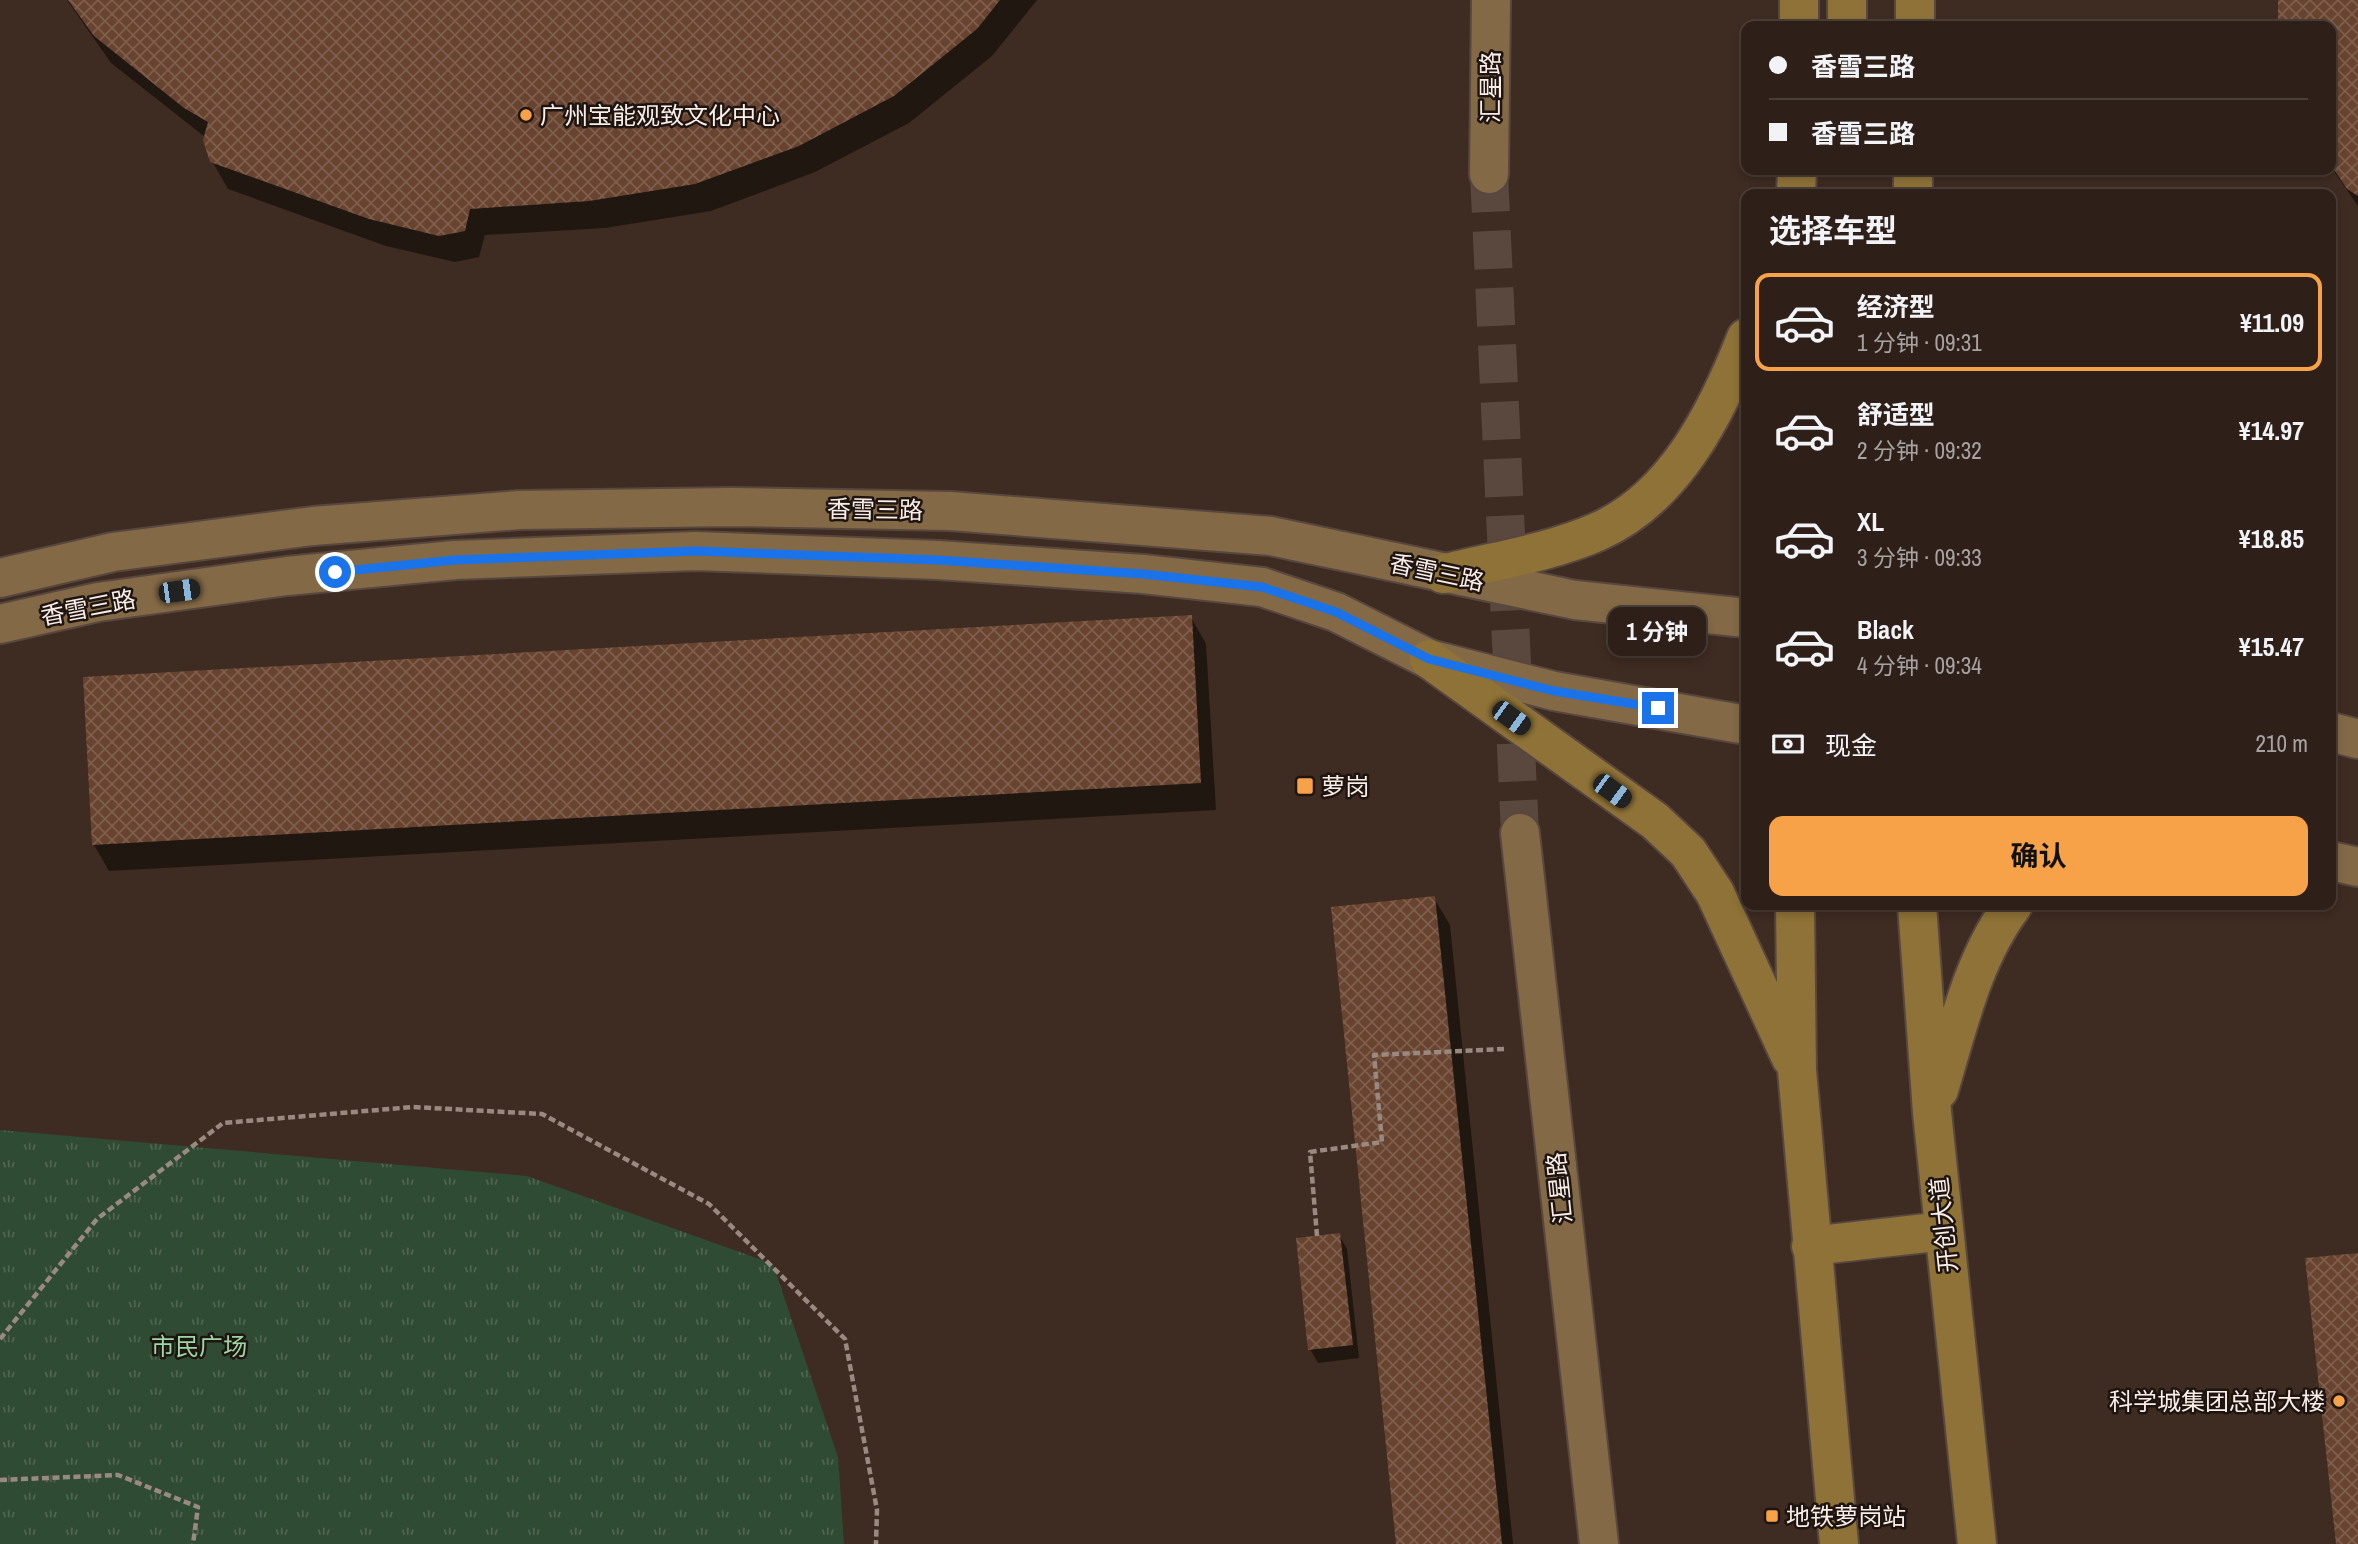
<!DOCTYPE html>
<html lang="zh">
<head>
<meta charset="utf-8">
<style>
  body { margin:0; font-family:"Archivo Narrow","Noto Sans SC",sans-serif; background:#362822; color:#f1f3f6; height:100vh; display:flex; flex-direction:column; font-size:26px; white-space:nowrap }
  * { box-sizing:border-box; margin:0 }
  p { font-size:23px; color:#a7a3a2 }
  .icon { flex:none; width:38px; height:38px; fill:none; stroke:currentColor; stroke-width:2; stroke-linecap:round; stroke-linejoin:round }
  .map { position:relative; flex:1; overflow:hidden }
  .side { position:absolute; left:1741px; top:189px; width:595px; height:721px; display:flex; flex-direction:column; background:#2e2019; border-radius:14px; box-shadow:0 4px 10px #0003,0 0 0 2px #493e38 }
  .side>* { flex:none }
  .banner { position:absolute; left:1741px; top:21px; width:595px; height:154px; border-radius:14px; box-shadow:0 4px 10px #0003,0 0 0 2px #493e38; display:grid; align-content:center; height:154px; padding:0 28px; background:#2e2019 }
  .end { position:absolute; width:32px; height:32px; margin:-16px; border:9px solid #1a73e8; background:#fff; box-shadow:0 0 0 4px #fff }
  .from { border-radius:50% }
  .bubble { position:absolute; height:49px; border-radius:14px; background:#2e2019; box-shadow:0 4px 10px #0003,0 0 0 2px #493e38; font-size:23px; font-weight:700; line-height:49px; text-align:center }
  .car { position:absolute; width:21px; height:42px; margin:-21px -10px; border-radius:9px; box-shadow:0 0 5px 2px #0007; background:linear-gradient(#222 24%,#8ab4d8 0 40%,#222 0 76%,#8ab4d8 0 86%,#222 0) }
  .banner b { display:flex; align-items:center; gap:24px; height:66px; font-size:26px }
  .banner b+b { border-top:2px solid #493e38 }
  .banner i { width:18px; height:18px; background:#f1f3f6 }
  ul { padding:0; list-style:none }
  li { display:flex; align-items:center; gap:21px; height:98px; margin:0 14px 10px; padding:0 14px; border:4px solid transparent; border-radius:14px }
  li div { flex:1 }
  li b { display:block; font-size:26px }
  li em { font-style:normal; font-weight:700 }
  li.on { border-color:#f7a248 }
  li>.icon { width:63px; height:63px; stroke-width:1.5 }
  h2 { padding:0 28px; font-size:32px; line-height:84px }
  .pay { display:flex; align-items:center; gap:18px; height:77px; padding:0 28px; font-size:26px }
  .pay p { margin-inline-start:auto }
  .button { display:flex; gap:14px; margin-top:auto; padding:14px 28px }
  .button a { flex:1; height:80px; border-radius:14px; background:#f7a248; color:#111; font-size:28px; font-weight:700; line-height:80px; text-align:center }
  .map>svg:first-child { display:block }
  .park { fill:url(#park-tufts) }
  .shadow { fill:#0007 }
  .building { fill:url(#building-cross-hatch) }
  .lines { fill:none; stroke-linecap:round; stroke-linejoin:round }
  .secondary-tunnel { stroke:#5a483f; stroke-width:38; stroke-dasharray:38 19; stroke-linecap:butt }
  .secondary-casing { stroke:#57473f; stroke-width:42 }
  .primary-casing { stroke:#57473f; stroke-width:42 }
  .path { stroke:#998981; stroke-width:4.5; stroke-dasharray:7 3.5; stroke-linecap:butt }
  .secondary { stroke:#836946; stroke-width:38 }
  .primary { stroke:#8e7237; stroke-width:38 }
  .route { stroke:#1a73e8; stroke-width:9 }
  .poi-dot { fill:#f7a248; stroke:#1e1511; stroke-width:2.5 }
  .labels { text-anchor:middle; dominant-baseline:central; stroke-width:5; stroke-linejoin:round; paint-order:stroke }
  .street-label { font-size:24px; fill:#faede7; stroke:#1e1511 }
  .poi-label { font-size:24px; fill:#faede7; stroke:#1e1511; text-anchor:start }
  .park-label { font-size:24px; fill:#9cd6a4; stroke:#1e1511 }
</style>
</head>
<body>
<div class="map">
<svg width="2358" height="1544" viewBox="0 0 2358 1544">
  <defs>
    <pattern id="park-tufts" width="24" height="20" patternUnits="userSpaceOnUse" patternTransform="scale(1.75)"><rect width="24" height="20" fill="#304b34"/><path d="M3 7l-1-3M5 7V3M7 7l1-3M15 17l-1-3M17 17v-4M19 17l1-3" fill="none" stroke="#4f6551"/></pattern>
    <pattern id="building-cross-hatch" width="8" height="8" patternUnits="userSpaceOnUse" patternTransform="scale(1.75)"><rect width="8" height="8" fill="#68432f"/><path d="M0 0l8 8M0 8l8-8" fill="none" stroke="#7e5e4d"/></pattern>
  </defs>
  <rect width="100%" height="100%" fill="#3e2b21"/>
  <path class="park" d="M0,1130l527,46 246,88 65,193 6,87h-844z"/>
  <path class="shadow" d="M67,0h970l-45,56 -83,67 -94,49 -104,39 -106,17 -120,7 -6,22 -24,5 -69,-16 -158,-57 -16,-28 -7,-24 -94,-74z
    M2280,0h78v206l-27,-39v-141h-51z
    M1191,617l15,27 10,166 -1107,61 -15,-26z
    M1434,898l16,27 63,619h-115z
    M1339,1235l8,14 12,109 -41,5 -8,-14z"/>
  <path class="building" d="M68,0h932l-23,29 -83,67 -95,50 -104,38 -106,17 -119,8 -5,22 -26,5 -70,-17 -159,-57 -7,-22 5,-18 -24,-14 -90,-72z
    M2278,0h80v196l-11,-7 -16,-24v-139h-53z
    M1192,615l9,168 -1109,62 -9,-168z
    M1435,896l67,648h-106l-65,-637z
    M1340,1233l13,112 -45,5 -12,-112z
    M2358,1253v291h-22l-31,-286z"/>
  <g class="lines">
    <path class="secondary-tunnel" d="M1489,174l31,659"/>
    <defs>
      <path id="secondary" d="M1489,174l2,-174
        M0,578l113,-26 200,-26 206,-16 213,-3 218,4 321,25 304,64 171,18
        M0,624l98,-22 189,-26 168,-16 241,-9 242,9 205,14 119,13 74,25 93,47 125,32 192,34
        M2331,732l27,7
        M1520,833l79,711
        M2331,861l27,6"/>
      <path id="primary" d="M1847,0v26
        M1799,26v-26
        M1915,26v-26
        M1796,194l1,-24
        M1913,194v-24
        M1443,574c50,-13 106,-21 154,-42 78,-34 120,-120 149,-194
        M1429,659l226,162 33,31 27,41 76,165
        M1795,905l2,165 42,474
        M1917,905l15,207 45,432
        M1939,1090c19,-63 34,-132 74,-185
        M1811,1246l133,-15"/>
    </defs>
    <use href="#secondary" class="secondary-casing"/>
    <use href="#primary" class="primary-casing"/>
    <path class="path" d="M1317,1236l-7,-84 72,-10 -8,-87 130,-6
      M0,1339l97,-120 126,-96 190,-16 129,7 167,90 136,135 32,171 -1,34
      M0,1480l118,-5 80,32 -5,37"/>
    <use href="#secondary" class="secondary"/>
    <use href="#primary" class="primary"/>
  </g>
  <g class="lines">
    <path class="route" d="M335,572l120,-12 241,-9 241,9 206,14 119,13 74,25 93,47 125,32 104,17"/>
  </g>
  <g class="poi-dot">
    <circle cx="526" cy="115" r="7"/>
    <rect x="1296" y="777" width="18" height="18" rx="3.5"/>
    <circle cx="2339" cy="1401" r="7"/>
    <rect x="1765" y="1509" width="14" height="14" rx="3.5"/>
  </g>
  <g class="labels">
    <g class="street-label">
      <text transform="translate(1490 87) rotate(-90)">汇星路</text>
      <text transform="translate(875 509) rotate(1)">香雪三路</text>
      <text transform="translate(1437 572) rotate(12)">香雪三路</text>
      <text transform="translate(88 607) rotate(-11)">香雪三路</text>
      <text transform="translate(1559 1188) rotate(-96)">汇星路</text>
      <text transform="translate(1943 1225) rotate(-96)">开创大道</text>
    </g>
    <g class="poi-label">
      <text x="540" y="115">广州宝能观致文化中心</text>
      <text x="1321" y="786">萝岗</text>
      <text x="2325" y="1401" text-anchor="end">科学城集团总部大楼</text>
      <text x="1786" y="1516">地铁萝岗站</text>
    </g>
    <g class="park-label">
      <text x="199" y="1346">市民广场</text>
    </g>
  </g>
</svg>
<i class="end from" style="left:335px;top:572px"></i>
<i class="end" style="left:1658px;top:708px"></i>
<div class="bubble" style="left:1608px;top:607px;width:98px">1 分钟</div>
<i class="car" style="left:179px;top:591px;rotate:82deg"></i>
<i class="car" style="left:1511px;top:718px;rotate:126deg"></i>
<i class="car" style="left:1612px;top:791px;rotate:126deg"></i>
<div class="banner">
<b><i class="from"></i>香雪三路</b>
<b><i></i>香雪三路</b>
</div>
<section class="side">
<h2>选择车型</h2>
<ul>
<li class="on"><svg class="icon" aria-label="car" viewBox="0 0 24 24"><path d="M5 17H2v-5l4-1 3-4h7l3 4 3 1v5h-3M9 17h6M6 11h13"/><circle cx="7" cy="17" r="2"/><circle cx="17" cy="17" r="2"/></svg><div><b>经济型</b><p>1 分钟 · 09:31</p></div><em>¥11.09</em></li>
<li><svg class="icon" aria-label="car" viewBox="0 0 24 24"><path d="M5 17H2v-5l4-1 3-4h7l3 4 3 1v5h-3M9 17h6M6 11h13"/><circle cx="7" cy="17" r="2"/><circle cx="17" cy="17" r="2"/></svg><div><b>舒适型</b><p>2 分钟 · 09:32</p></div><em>¥14.97</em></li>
<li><svg class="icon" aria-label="car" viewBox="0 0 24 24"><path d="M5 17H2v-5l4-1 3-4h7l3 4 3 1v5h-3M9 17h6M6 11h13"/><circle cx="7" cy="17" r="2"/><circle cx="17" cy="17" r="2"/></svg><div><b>XL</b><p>3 分钟 · 09:33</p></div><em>¥18.85</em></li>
<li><svg class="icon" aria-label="car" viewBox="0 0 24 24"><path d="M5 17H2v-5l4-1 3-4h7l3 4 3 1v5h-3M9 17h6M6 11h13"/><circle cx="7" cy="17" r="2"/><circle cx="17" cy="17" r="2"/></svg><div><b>Black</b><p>4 分钟 · 09:34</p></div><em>¥15.47</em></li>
</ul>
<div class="pay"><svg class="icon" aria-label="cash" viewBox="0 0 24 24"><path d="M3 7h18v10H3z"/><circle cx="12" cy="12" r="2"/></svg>现金<p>210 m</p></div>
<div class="button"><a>确认</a></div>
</section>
</div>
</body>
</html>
